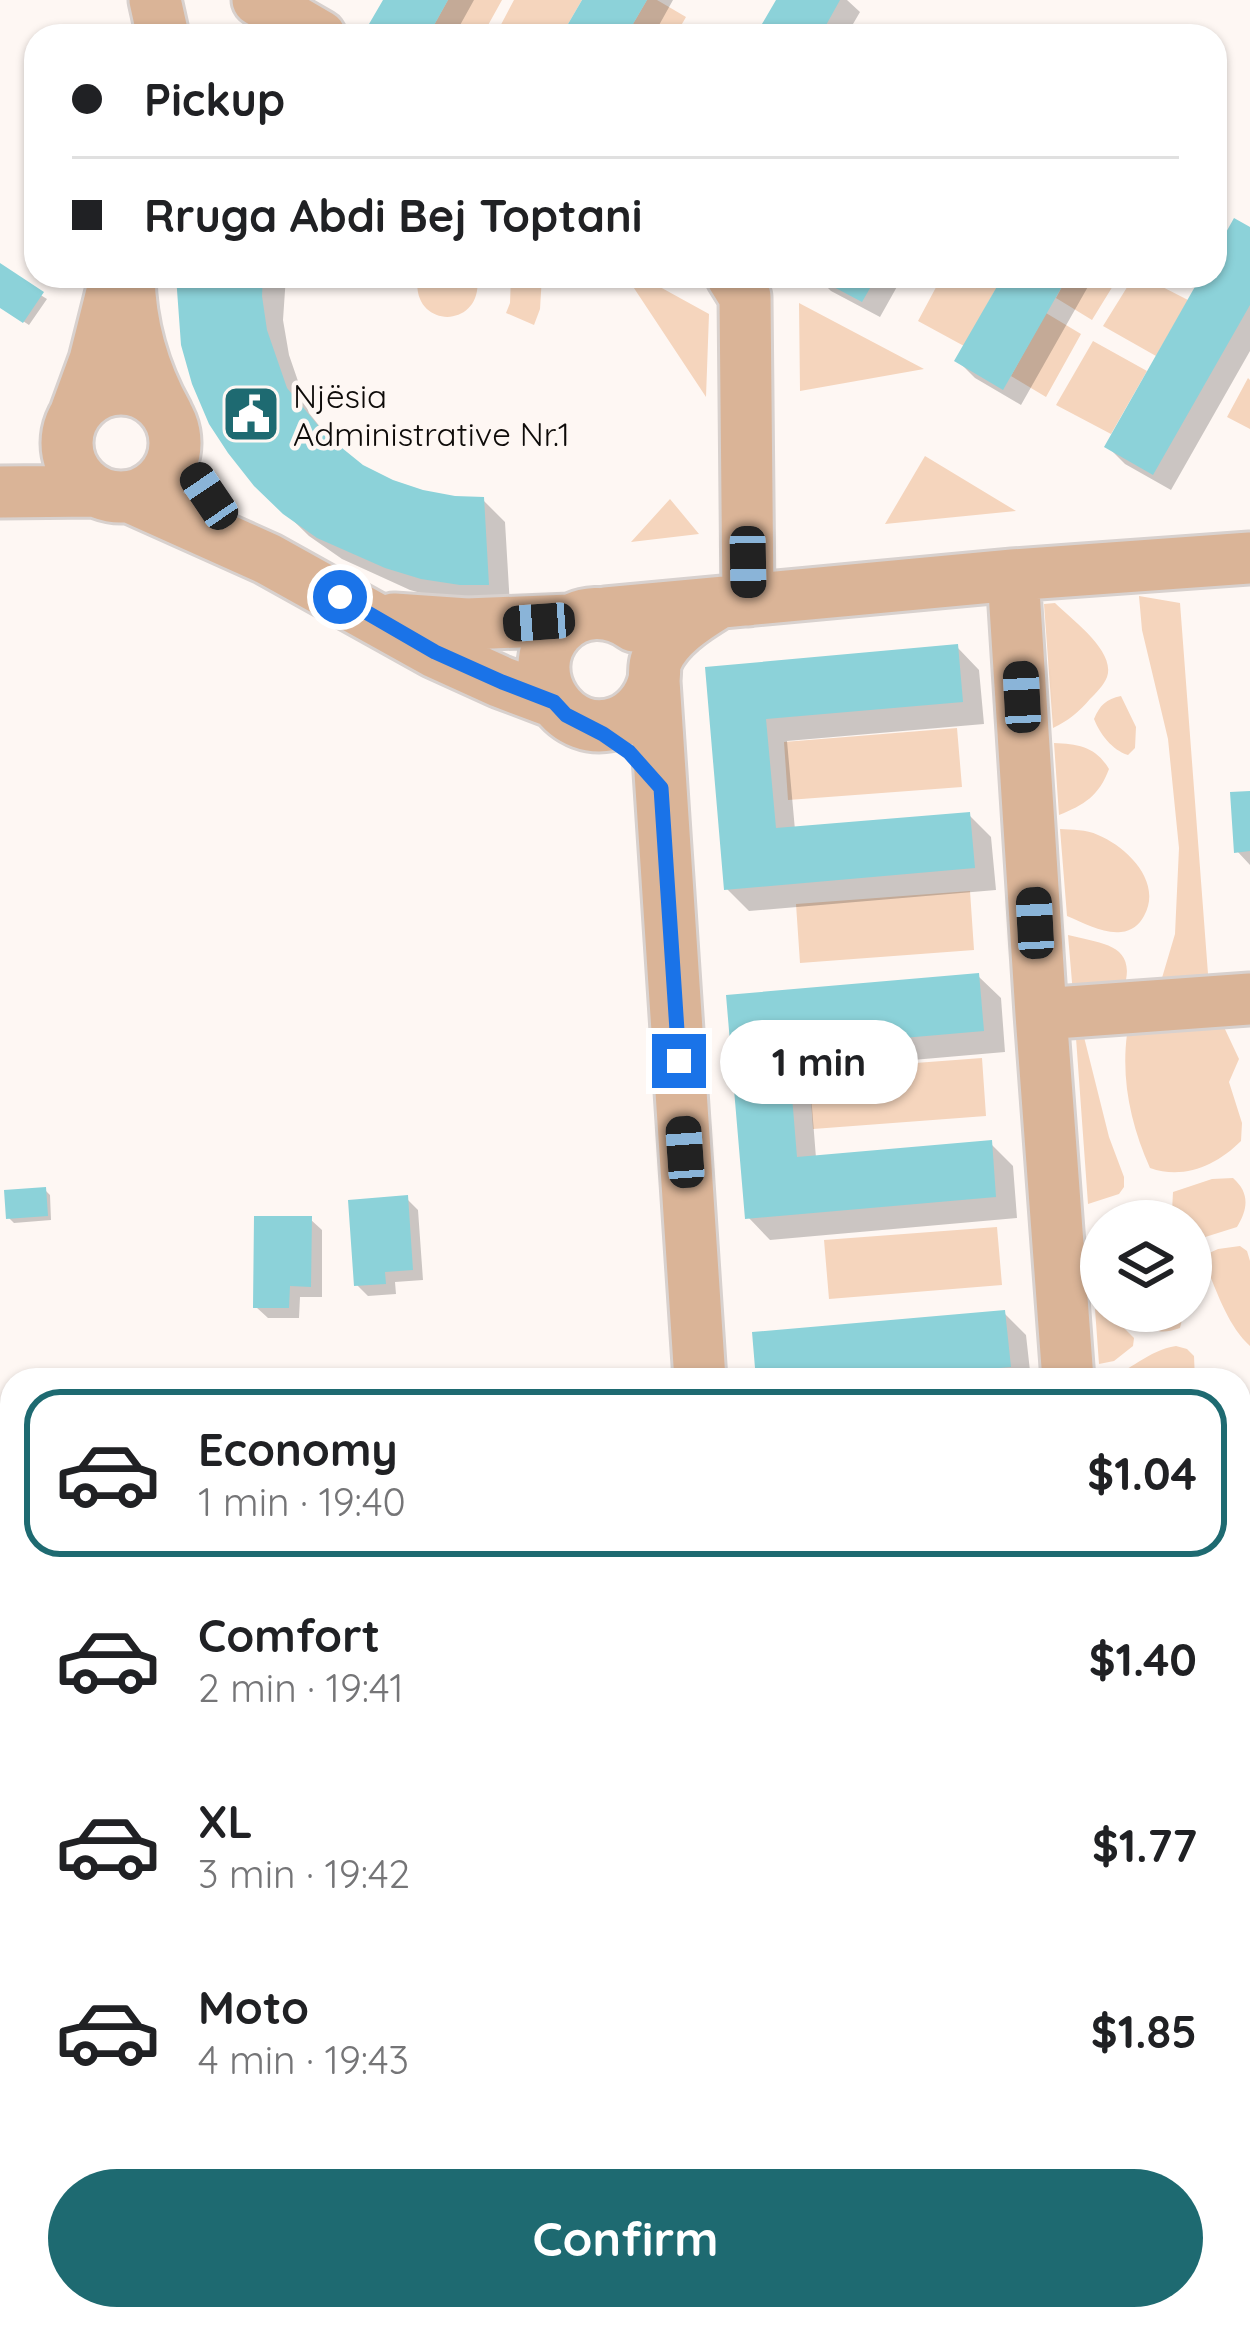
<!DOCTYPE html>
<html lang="en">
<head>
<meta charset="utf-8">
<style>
  body { margin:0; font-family:Quicksand,sans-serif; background:#f2f2f2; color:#202124; height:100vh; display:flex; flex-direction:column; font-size:45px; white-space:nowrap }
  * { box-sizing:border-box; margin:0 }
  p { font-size:39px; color:#757577 }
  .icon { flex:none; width:66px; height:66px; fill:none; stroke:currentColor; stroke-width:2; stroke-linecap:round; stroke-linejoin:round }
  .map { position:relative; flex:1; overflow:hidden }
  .drawer { position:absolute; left:0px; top:1368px; width:1251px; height:963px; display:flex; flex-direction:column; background:#fff; border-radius:36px 36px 0 0; box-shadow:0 3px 9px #0004 }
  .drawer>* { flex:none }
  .hud { position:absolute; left:24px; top:24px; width:1203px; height:264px; border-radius:36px; box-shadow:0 3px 9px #0004; display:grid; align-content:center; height:264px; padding:0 48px; background:#fff }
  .controls { position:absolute; left:1080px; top:1200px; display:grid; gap:24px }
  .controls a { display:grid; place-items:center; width:132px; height:132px; border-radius:50%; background:#fff; box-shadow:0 3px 9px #0004; font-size:60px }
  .end { position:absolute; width:54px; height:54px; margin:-27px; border:15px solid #1a73e8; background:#fff; box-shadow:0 0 0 6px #fff }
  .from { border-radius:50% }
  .bubble { position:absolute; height:84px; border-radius:42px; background:#fff; box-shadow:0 3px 9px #0004; font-size:39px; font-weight:800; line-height:84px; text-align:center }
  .car { position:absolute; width:36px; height:72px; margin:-36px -18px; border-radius:15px; box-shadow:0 0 9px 3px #0007; background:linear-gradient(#222 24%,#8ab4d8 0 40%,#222 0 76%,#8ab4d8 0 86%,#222 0) }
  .hud b { display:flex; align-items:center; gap:42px; height:114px; font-size:45px }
  .hud b+b { border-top:3px solid #e0e0e0 }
  .hud i { width:30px; height:30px; background:#202124 }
  ul { padding:21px 0 0; list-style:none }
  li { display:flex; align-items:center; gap:36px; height:168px; margin:0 24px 18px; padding:0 24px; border:6px solid transparent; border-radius:36px }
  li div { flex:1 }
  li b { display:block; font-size:45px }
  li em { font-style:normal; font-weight:800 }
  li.selected { border-color:#1e6a71 }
  li>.icon { width:108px; height:108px; stroke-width:1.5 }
  .action { display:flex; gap:24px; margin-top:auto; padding:24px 48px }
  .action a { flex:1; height:138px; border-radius:72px; background:#1e6a71; color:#fff; font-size:48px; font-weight:800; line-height:138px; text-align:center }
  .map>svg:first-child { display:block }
  .green { fill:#f5d5bd }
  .shadow { fill:#0003 }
  .building { fill:#8cd2d9 }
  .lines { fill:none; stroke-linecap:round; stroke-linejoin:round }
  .minor-casing { stroke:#d8d1ce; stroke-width:57 }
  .minor { stroke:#dab497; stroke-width:51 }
  .route { stroke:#1a73e8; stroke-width:15 }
  .labels { text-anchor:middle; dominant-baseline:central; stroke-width:9; stroke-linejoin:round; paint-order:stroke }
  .poi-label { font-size:33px; fill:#0e0b09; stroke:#fef7f3; text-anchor:start }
</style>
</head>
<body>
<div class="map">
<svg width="1250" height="2329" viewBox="0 0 1250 2329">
  <rect width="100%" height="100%" fill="#fef7f3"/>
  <path class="green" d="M448,0h54l-20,36h-54z
    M514,0h68l-21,36h-66z
    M647,0h10l29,17 -11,19h-49z
    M418,276h59c8,55 -68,54 -59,0z
    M511,276h31l-2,33 -6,16 -28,-12 4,-10z
    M626,276h14l69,38 -3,83z
    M942,276h61l-39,70 -46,-25z
    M1068,276h51l-27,44 -36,-22z
    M1134,276h7l47,24 -32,56 -53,-30z
    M799,303l125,66 -124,22z
    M1046,313l35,21 -35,63 -35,-21z
    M1093,341l54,30 -36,63 -55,-29z
    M1248,378l2,2v49l-23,-12z
    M925,456l91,55 -131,13z
    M670,499l29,35 -68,8z
    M1139,596l41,7 29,384 -50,1 16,-54 4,-86 -11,-109 -26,-109z
    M1055,603c17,17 61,48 52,74 -3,8 -11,16 -17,22 -11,13 -22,22 -37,29l-9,-124z
    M1121,696l15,31 -1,21 -7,7c-16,-5 -28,-21 -34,-36 6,-14 12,-20 27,-23z
    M957,728l5,59 -174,13 -4,-58z
    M1054,743c25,1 42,4 55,26 -10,27 -25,36 -50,46z
    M1060,829c12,1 26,0 38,6 29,12 65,47 46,81 -5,9 -12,15 -23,16 -18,2 -37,-9 -54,-16z
    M970,891l4,59 -174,13 -4,-59z
    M1068,935c35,9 71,9 55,56l-50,3z
    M1224,1027l15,32 -10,23 13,41 -1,18c-24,24 -57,39 -91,27 -19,-43 -29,-87 -23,-134z
    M1084,1037l25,100 15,40v10l-5,7 -31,10 -12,-166z
    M982,1058l4,58 -173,13 -4,-58z
    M1233,1178c17,15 15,31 4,49l-35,11 -11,-5v-12h-13l-6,-10 1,-19 39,-13z
    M997,1227l5,58 -173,14 -5,-59z
    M1240,1246l7,5 3,10v85c-23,-21 -34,-57 -46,-85l3,-7 11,-5z
    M1095,1309l17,7 22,22 -1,8 -19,15 -15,3z
    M1129,1311h55l-4,17c-28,10 -30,-3 -51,-17z
    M1176,1346l11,3 7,7 1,24h-92c27,-8 45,-30 73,-34z
    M1250,1399v201l-11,1v-176z
    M1250,1743v127h-11v-126z"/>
  <path class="shadow" d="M386,0h88l-20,36h-69l-12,-12z
    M585,0h88l-20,36h-88z
    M779,0h68l13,12 -14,24h-88z
    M1250,231v120l-79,139 -46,-26 -17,-17 97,-171h10v-17z
    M0,270l47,29 -18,26 -29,-19z
    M179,276h107l-3,44 6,35 20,58 28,35 24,20 61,25 61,7 22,22 5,84 -64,-6 -36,-10 -68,-31 -33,-23 -53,-52z
    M816,276h87l-23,41 -49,-26z
    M1006,276h88l-73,129 -46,-27 -17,-17z
    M957,647l22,23 5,54 -197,17 8,89 174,-15 22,22 5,53 -247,21 -22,-22 -19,-220z
    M1250,794v71l-13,-14z
    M978,976l23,22 4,54 -196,17 7,89 174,-15 23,23 4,52 -247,22 -22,-23 -19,-219z
    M45,1190l5,5 1,25 -37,3 -5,-5z
    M406,1198l12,12 5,70 -28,2 1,12 -28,2 -11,-11z
    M310,1219l12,11v67h-22l-1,21h-31l-12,-11z
    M1004,1313l22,22 5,45h-272z
    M1250,1682v72l-11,1v-72z
    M1250,2245v73l-7,1 -4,-4v-69z
    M826,2319h85l1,10h-85z
    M954,2319h27v8l-21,1z
    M1087,2319h31v10h-26l-4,-4v4h-10l10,-1z
    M1171,2319h56v3l-41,7 -6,-1z"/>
  <path class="building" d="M383,0h65l-20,36h-38l-21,-12z
    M582,0h65l-21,36h-65z
    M776,0h64l-20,36h-65z
    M1234,218l16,9v78l-97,170 -49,-28 97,-171h14v-24z
    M0,263l44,29 -21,31 -23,-15z
    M176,276h87l-1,20 5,34 20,58 39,47 37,30 30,15 30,10 32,6 29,1 5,88h-29l-39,-6 -36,-11 -68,-30 -34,-24 -29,-28 -26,-33 -19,-29 -17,-40 -11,-39z
    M813,276h64l-15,26z
    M1003,276h65l-65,114 -49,-29z
    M958,644l5,58 -197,17 10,109 194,-16 5,56 -251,22 -19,-223z
    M1250,791v60l-16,2 -4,-61z
    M979,973l5,58 -196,17 9,109 195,-17 4,57 -251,22 -19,-224z
    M46,1187l2,29 -42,3 -2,-29z
    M408,1195l5,75 -28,2 1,12 -32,2 -6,-86z
    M254,1216h58l-1,71 -21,-1 -1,22h-36z
    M1005,1310l6,57 -150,13h-105l-4,-48z
    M1250,1679v64l-11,1v-64z
    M1239,2033h11v64h-10z
    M1250,2242v65l-11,1v-65z
    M823,2319h79l1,10h-79z
    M1084,2319h24l1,5 -24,2z
    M1032,2320v9h-48v-6z"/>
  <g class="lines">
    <defs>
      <path id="minor" d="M155,0l8,36
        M258,0l62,36
        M129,276c1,50 14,95 38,138
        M732,276l13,21 3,303
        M67 443a54 54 0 1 1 108 0a54 54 0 1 1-108 0Z
        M76,412l19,-52 21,-84
        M0,492l95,-1
        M130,497l138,62 167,93 66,30 53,20
        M1013,575l28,439 27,366
        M606,613l407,-38 237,-17
        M394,619l73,5 103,-4
        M634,626c-23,-17 -55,-18 -76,5 -38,42 7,112 61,91 18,-7 31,-24 35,-42 1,-5 0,-14 2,-19 10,-25 38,-43 61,-57
        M654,681l46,699
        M1041,1014l209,-15
        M1239,1626l11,-1
        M1239,1908h11
        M1239,2164l11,-1
        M765,2319l1,10"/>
    </defs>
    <use href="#minor" class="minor-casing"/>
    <use href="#minor" class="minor"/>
  </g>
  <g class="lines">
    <path class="route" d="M340,597l95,55 67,30 52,20 12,13 37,19 26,18 32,36 18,273"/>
  </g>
  <defs>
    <symbol id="civic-square" viewBox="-11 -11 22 22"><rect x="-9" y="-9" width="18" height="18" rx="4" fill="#1e6a71" stroke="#fef7f3"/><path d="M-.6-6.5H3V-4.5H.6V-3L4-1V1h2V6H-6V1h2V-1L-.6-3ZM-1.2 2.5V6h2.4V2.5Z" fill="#fff"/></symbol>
  </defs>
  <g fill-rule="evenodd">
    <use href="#civic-square" x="218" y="381" width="66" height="66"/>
  </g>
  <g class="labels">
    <g class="poi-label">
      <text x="293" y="395">Njësia<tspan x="293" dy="38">Administrative Nr.1</tspan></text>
    </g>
  </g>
</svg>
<div class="controls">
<a><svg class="icon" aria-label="layers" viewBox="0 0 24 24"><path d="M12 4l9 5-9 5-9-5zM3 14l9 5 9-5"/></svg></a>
</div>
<i class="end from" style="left:340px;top:597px"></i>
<i class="end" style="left:679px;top:1061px"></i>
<div class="bubble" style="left:720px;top:1020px;width:198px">1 min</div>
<i class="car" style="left:209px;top:496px;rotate:326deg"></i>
<i class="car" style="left:748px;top:562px;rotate:179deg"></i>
<i class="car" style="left:539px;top:622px;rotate:266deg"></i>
<i class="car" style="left:1022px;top:697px;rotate:357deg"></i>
<i class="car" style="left:1035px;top:923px;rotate:357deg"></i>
<i class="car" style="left:685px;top:1152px;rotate:356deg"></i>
<div class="hud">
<b><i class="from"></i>Pickup</b>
<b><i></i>Rruga Abdi Bej Toptani</b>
</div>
<section class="drawer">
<ul>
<li class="selected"><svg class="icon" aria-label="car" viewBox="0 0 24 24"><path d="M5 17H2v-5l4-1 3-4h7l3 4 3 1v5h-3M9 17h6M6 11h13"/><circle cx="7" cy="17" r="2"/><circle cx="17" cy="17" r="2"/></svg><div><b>Economy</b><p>1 min · 19:40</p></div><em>$1.04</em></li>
<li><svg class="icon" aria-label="car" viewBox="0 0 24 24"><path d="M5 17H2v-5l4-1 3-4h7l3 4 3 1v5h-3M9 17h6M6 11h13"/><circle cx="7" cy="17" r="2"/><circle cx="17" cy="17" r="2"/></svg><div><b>Comfort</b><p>2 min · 19:41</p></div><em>$1.40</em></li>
<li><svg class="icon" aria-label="car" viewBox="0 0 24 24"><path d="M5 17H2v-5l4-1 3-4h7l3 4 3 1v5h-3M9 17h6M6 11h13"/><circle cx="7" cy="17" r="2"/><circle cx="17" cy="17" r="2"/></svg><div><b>XL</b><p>3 min · 19:42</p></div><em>$1.77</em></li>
<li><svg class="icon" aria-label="car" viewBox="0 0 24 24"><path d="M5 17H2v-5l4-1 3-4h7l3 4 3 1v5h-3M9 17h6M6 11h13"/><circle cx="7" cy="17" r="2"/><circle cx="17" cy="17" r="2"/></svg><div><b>Moto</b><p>4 min · 19:43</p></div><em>$1.85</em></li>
</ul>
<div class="action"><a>Confirm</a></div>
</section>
</div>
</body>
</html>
